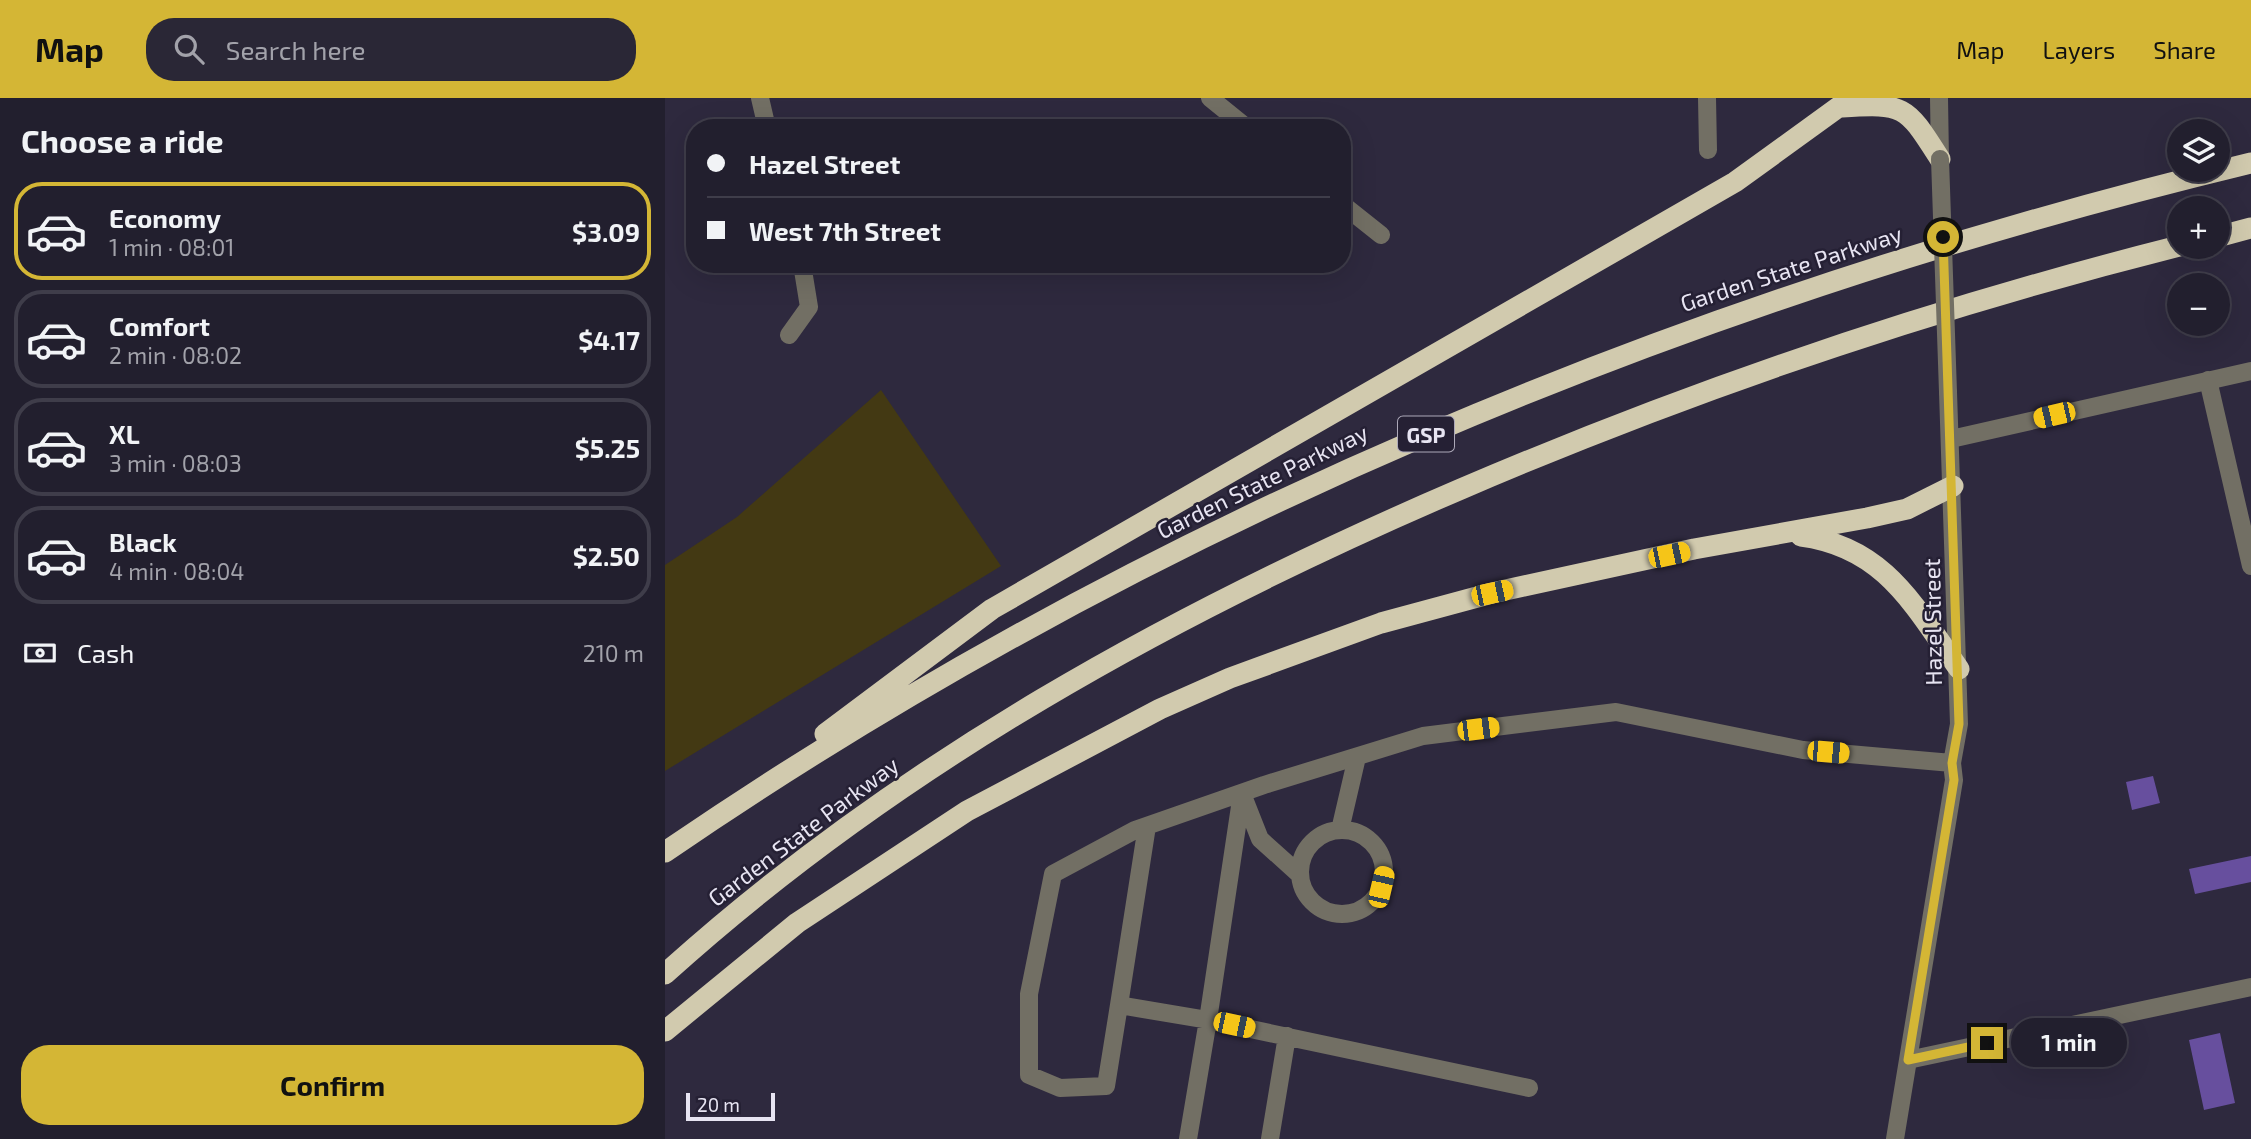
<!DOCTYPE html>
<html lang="en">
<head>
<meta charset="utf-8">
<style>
  body { margin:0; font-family:"Exo 2",sans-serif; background:#2a2736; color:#f1f3f6; height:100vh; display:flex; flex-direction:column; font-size:26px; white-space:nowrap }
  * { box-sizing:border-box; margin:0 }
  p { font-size:23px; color:#a2a2aa }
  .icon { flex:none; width:38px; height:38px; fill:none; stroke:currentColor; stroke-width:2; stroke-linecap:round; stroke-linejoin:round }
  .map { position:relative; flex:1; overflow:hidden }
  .drawer { display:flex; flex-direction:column; background:#221f2e; width:665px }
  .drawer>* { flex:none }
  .top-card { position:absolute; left:21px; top:21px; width:665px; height:154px; border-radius:28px; box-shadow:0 7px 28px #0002,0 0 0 2px #3f3d4a; display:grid; align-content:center; height:154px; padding:0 21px; background:#221f2e }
  .buttons { position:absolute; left:1502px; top:21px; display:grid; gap:14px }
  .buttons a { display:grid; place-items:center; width:63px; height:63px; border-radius:50%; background:#221f2e; box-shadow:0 7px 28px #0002,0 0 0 2px #3f3d4a; font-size:35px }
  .scale { position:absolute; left:21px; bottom:18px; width:89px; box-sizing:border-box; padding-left:7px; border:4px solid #e7e4f2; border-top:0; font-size:19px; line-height:24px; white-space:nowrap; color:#e7e4f2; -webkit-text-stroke:5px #252034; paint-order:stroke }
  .end { position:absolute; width:32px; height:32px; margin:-16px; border:9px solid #d4b635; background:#111; box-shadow:0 0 0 4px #111 }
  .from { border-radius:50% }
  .bubble { position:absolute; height:49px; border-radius:24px; background:#221f2e; box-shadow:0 7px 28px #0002,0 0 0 2px #3f3d4a; font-size:23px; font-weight:700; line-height:49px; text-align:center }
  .car { position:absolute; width:21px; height:42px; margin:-21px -10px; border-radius:9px; box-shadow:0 0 5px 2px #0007; background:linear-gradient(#f5c518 24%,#345 0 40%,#f5c518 0 76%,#345 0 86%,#f5c518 0) }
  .top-card b { display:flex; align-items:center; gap:24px; height:66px; font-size:26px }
  .top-card b+b { border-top:2px solid #3f3d4a }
  .top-card i { width:18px; height:18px; background:#f1f3f6 }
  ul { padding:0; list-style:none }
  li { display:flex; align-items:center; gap:21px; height:98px; margin:0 14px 10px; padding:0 7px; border:4px solid #3f3d4a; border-radius:28px }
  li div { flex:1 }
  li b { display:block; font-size:26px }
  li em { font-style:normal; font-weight:700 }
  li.active { border-color:#d4b635 }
  li>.icon { width:63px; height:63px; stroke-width:1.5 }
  h2 { padding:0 21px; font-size:32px; line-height:84px }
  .pay { display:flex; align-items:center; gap:18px; height:77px; padding:0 21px; font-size:26px }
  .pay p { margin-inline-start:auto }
  .action { display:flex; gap:14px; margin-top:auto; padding:14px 21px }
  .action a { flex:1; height:80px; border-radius:28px; background:#d4b635; color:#111; font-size:28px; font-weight:700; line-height:80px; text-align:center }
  header { display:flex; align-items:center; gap:42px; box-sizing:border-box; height:98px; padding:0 35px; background:#d4b635; color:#111 }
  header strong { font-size:33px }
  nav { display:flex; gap:38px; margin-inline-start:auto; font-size:24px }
  .search { width:490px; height:63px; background:#2a2736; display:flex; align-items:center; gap:18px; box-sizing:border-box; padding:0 24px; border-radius:28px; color:#a2a2aa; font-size:26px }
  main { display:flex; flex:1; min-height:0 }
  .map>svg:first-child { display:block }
  .green { fill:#433913 }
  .building { fill:#674f9e }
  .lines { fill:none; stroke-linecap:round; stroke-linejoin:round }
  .minor { stroke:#726f64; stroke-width:18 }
  .highway { stroke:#d1caae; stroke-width:21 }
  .minor-bridge { stroke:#726f64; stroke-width:18 }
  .route { stroke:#d4b635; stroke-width:9 }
  .labels { text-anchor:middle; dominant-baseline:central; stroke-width:5; stroke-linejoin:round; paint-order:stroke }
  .shield { fill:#252034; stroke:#ada9b9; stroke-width:2 }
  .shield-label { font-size:21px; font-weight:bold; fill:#e7e4f2 }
  .street-label { font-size:23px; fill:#e7e4f2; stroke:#252034 }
</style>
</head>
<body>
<header>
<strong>Map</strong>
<div class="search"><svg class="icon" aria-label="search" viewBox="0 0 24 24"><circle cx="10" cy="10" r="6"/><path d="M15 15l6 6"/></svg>Search here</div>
<nav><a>Map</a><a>Layers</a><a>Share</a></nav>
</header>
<main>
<section class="drawer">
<h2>Choose a ride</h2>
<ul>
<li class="active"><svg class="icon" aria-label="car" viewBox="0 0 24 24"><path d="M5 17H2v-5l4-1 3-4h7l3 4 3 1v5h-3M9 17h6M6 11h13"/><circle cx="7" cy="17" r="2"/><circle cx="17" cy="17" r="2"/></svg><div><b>Economy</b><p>1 min · 08:01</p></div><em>$3.09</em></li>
<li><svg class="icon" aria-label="car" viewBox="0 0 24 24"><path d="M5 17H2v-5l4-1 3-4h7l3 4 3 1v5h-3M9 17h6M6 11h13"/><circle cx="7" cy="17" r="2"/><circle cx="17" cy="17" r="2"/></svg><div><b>Comfort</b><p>2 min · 08:02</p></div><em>$4.17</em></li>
<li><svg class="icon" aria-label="car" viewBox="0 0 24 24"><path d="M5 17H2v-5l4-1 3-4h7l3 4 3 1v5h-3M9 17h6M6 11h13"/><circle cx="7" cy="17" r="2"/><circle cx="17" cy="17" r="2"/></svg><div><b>XL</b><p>3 min · 08:03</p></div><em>$5.25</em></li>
<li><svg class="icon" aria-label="car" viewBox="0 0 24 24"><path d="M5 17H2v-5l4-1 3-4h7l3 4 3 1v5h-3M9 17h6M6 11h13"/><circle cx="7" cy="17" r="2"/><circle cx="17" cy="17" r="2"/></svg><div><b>Black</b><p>4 min · 08:04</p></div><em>$2.50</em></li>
</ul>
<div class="pay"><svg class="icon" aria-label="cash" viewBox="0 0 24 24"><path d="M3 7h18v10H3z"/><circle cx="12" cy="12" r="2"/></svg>Cash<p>210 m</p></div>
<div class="action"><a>Confirm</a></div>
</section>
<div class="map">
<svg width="1586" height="1041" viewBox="0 0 1586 1041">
  <rect width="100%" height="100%" fill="#2e293e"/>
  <path class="green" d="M216,292l120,176 -336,205v-206l72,-48z"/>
  <path class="building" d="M1488,678l7,27 -28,7 -6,-28z
    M1586,758v26l-56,12 -6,-25z
    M1555,935l15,70 -31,7 -15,-70z"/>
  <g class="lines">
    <path class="minor" d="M95,0l7,30
      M545,0l37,30
      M1042,0l1,52
      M1274,0l1,61
      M677,106l39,31
      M124,237l20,-28 -7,-43
      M1543,282l43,186
      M1286,341l300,-68
      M577,695l-34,227 321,68
      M578,698l17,43 40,36
      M675,732l17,-73
      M635 774a42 42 0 1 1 84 0a42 42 0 1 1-84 0Z
      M454,907l28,-179
      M1243,962l343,-73
      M523,1041l20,-119 -89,-15 -13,81 -46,2 -31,-13v-81l24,-120 82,-44 129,-45 159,-49 193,-24 187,38 149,13
      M605,1041l17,-103
      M1230,1041l59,-359 -2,-17 7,-39 -11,-332"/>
    <path class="highway" d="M1177,9c64,-4 64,-1 98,52
      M1552,139l34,-9
      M1136,438c84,11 113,70 158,133
      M160,636l167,-125 743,-427 116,-84
      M0,754c480,-329 1022,-553 1586,-689
      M0,876c232,-210 509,-362 796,-485 233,-100 472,-181 718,-243
      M0,933l132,-108 170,-112 193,-102 70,-31 151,-55 111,-30 202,-44 173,-31 40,-9 46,-23"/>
    <path class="minor-bridge" d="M1275,61l8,233"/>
  </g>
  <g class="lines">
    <path class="route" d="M1278,139l16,487 -7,39 2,17 -46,280 79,-17"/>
  </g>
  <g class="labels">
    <rect class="shield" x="733" y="318.5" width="56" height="35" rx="5"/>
    <g class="shield-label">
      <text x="761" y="336">GSP</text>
    </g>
    <g class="street-label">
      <text transform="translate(1126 170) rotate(-18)">Garden State Parkway</text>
      <text transform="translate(597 383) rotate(-26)">Garden State Parkway</text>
      <text transform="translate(1267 524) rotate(-91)">Hazel Street</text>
      <text transform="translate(138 733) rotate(-37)">Garden State Parkway</text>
    </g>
  </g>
</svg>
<div class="buttons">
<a><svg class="icon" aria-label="layers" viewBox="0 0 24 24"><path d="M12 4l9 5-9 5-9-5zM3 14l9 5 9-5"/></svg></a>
<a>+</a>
<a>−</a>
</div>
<div class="scale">20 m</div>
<i class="end from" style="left:1278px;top:139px"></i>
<i class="end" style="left:1322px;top:945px"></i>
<div class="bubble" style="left:1346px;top:920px;width:116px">1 min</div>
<i class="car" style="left:1389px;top:317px;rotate:257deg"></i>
<i class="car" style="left:1004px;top:457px;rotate:78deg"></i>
<i class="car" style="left:827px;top:495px;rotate:78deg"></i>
<i class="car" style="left:813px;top:631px;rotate:83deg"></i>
<i class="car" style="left:1163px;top:654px;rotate:95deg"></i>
<i class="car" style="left:716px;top:789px;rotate:13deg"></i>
<i class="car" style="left:569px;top:927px;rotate:102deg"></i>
<div class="top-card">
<b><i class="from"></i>Hazel Street</b>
<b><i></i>West 7th Street</b>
</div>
</div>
</main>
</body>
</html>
